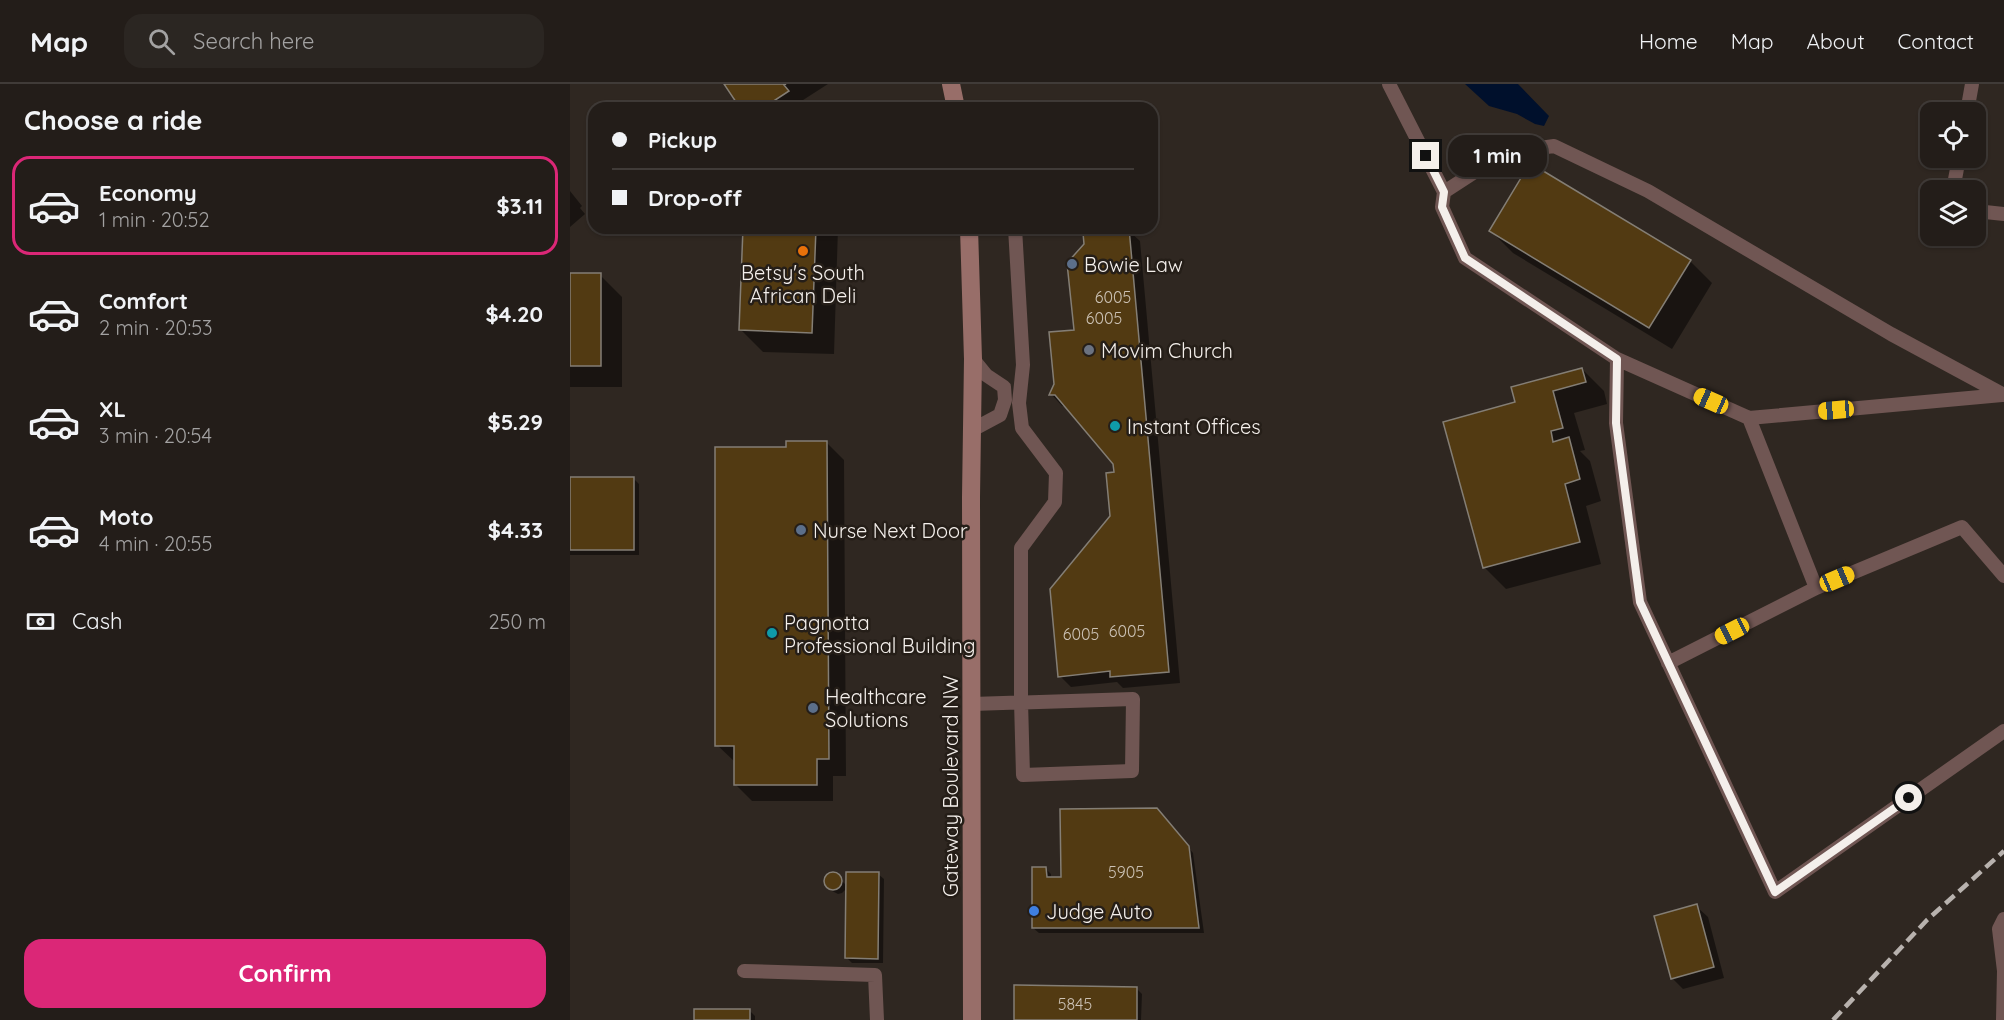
<!DOCTYPE html>
<html lang="en">
<head>
<meta charset="utf-8">
<style>
  body { margin:0; font-family:Quicksand,sans-serif; background:#2b2622; color:#f1f3f6; height:100vh; display:flex; flex-direction:column; font-size:22px; white-space:nowrap }
  * { box-sizing:border-box; margin:0 }
  p { font-size:20px; color:#a3a2a2 }
  .icon { flex:none; width:33px; height:33px; fill:none; stroke:currentColor; stroke-width:2; stroke-linecap:round; stroke-linejoin:round }
  .map { position:relative; flex:1; overflow:hidden }
  .sheet { display:flex; flex-direction:column; background:#231d19; width:570px }
  .sheet>* { flex:none }
  .hud { position:absolute; left:18px; top:18px; width:570px; height:132px; border-radius:18px; box-shadow:0 2px 4px #0004,0 0 0 2px #403b38; display:grid; align-content:center; height:132px; padding:0 24px; background:#231d19 }
  .buttons { position:absolute; left:1350px; top:18px; display:grid; gap:12px }
  .buttons a { display:grid; place-items:center; width:66px; height:66px; border-radius:12px; background:#231d19; box-shadow:0 2px 4px #0004,0 0 0 2px #403b38; font-size:30px }
  .end { position:absolute; width:27px; height:27px; margin:-14px; border:8px solid #f4efeb; background:#111; box-shadow:0 0 0 3px #111 }
  .from { border-radius:50% }
  .bubble { position:absolute; height:42px; border-radius:18px; background:#231d19; box-shadow:0 2px 4px #0004,0 0 0 2px #403b38; font-size:20px; font-weight:700; line-height:42px; text-align:center }
  .car { position:absolute; width:18px; height:36px; margin:-18px -9px; border-radius:8px; box-shadow:0 0 4px 2px #0007; background:linear-gradient(#f5c518 24%,#345 0 40%,#f5c518 0 76%,#345 0 86%,#f5c518 0) }
  .hud b { display:flex; align-items:center; gap:21px; height:57px; font-size:22px }
  .hud b+b { border-top:2px solid #403b38 }
  .hud i { width:15px; height:15px; background:#f1f3f6 }
  ul { padding:0; list-style:none }
  li { display:flex; align-items:center; gap:18px; height:99px; margin:0 12px 9px; padding:0 12px; border:3px solid transparent; border-radius:18px }
  li div { flex:1 }
  li b { display:block; font-size:22px }
  li em { font-style:normal; font-weight:700 }
  li.current { border-color:#db2777 }
  li>.icon { width:54px; height:54px; stroke-width:1.5 }
  h2 { padding:0 24px; font-size:27px; line-height:72px }
  .pay { display:flex; align-items:center; gap:15px; height:66px; padding:0 24px; font-size:22px }
  .pay p { margin-inline-start:auto }
  .button { display:flex; gap:12px; margin-top:auto; padding:12px 24px }
  .button a { flex:1; height:69px; border-radius:18px; background:#db2777; color:#fff; font-size:24px; font-weight:700; line-height:69px; text-align:center }
  header { display:flex; align-items:center; gap:36px; box-sizing:border-box; height:84px; padding:0 30px; background:#231d19; border-bottom:2px solid #403b38 }
  header strong { font-size:28px }
  nav { display:flex; gap:33px; margin-inline-start:auto; font-size:21px }
  .search { width:420px; height:54px; background:#2b2622; display:flex; align-items:center; gap:15px; box-sizing:border-box; padding:0 21px; border-radius:18px; color:#a3a2a2; font-size:22px }
  main { display:flex; flex:1; min-height:0 }
  .map>svg:first-child { display:block }
  .water { fill:#00102c }
  .shadow { fill:#0007 }
  .building { fill:#523a12; stroke:#847e75; stroke-width:1.5 }
  .lines { fill:none; stroke-linecap:round; stroke-linejoin:round }
  .lane { stroke:#705653; stroke-width:14 }
  .secondary { stroke:#986e69; stroke-width:18 }
  .rail { stroke:#b8b2ae; stroke-width:4.5; stroke-dasharray:12 6; stroke-linecap:butt }
  .route { stroke:#f4efeb; stroke-width:8 }
  .food-dot { fill:#e8710a; stroke:#251e18; stroke-width:2 }
  .service-dot { fill:#5c6f8a; stroke:#251e18; stroke-width:2 }
  .worship-dot { fill:#6b7280; stroke:#251e18; stroke-width:2 }
  .culture-dot { fill:#0f9aa8; stroke:#251e18; stroke-width:2 }
  .shop-dot { fill:#3f7fe0; stroke:#251e18; stroke-width:2 }
  .labels { text-anchor:middle; dominant-baseline:central; stroke-width:5; stroke-linejoin:round; paint-order:stroke }
  .number-label { font-size:16px; fill:#ccc2b5 }
  .poi-label { font-size:20px; fill:#f4efeb; stroke:#251e18; text-anchor:start }
  .street-label { font-size:20px; fill:#f4efeb; stroke:#251e18 }
</style>
</head>
<body>
<header>
<strong>Map</strong>
<div class="search"><svg class="icon" aria-label="search" viewBox="0 0 24 24"><circle cx="10" cy="10" r="6"/><path d="M15 15l6 6"/></svg>Search here</div>
<nav><a>Home</a><a>Map</a><a>About</a><a>Contact</a></nav>
</header>
<main>
<section class="sheet">
<h2>Choose a ride</h2>
<ul>
<li class="current"><svg class="icon" aria-label="car" viewBox="0 0 24 24"><path d="M5 17H2v-5l4-1 3-4h7l3 4 3 1v5h-3M9 17h6M6 11h13"/><circle cx="7" cy="17" r="2"/><circle cx="17" cy="17" r="2"/></svg><div><b>Economy</b><p>1 min · 20:52</p></div><em>$3.11</em></li>
<li><svg class="icon" aria-label="car" viewBox="0 0 24 24"><path d="M5 17H2v-5l4-1 3-4h7l3 4 3 1v5h-3M9 17h6M6 11h13"/><circle cx="7" cy="17" r="2"/><circle cx="17" cy="17" r="2"/></svg><div><b>Comfort</b><p>2 min · 20:53</p></div><em>$4.20</em></li>
<li><svg class="icon" aria-label="car" viewBox="0 0 24 24"><path d="M5 17H2v-5l4-1 3-4h7l3 4 3 1v5h-3M9 17h6M6 11h13"/><circle cx="7" cy="17" r="2"/><circle cx="17" cy="17" r="2"/></svg><div><b>XL</b><p>3 min · 20:54</p></div><em>$5.29</em></li>
<li><svg class="icon" aria-label="car" viewBox="0 0 24 24"><path d="M5 17H2v-5l4-1 3-4h7l3 4 3 1v5h-3M9 17h6M6 11h13"/><circle cx="7" cy="17" r="2"/><circle cx="17" cy="17" r="2"/></svg><div><b>Moto</b><p>4 min · 20:55</p></div><em>$4.33</em></li>
</ul>
<div class="pay"><svg class="icon" aria-label="cash" viewBox="0 0 24 24"><path d="M3 7h18v10H3z"/><circle cx="12" cy="12" r="2"/></svg>Cash<p>250 m</p></div>
<div class="button"><a>Confirm</a></div>
</section>
<div class="map">
<svg width="1434" height="936" viewBox="0 0 1434 936">
  <rect width="100%" height="100%" fill="#2f2721"/>
  <path class="water" d="M895,0h53l31,32 -5,10 -9,-2 -18,-10 -28,-8z"/>
  <path class="shadow" d="M156,0h102l-28,18 4,6h-63z
    M0,107l12,15 -2,2 5,6 -15,13z
    M174,144h94l-4,126 -71,-2 -22,-22z
    M558,146l12,11 40,442 -57,5 -6,-6 -46,5 -11,-11 52,-160 4,-43 -1,-10 -49,-57h-4l-11,-12 25,-63z
    M921,147l199,30 22,22 -40,66 -159,-96z
    M0,191h30l22,22v90h-52z
    M1012,285l22,22 3,13 -33,9 11,37 -5,1 10,10 11,40 -15,5 15,58 -95,25 -22,-22 33,-164z
    M257,359l17,17 2,316h-13v25h-81l-17,-17v-22l-18,-17 70,-296z
    M0,395h64l5,5v71h-69z
    M593,732l30,37 11,80h-165l-6,-5 13,-59 5,5v5h11z
    M260,790h5l13,13 30,-13 6,5 -1,84h-31l-5,-5 1,-71 -6,6 -4,1 -6,-3 -5,-6v-8z
    M1126,822l12,11 16,61 -41,11 -11,-11z
    M567,905l5,5 -1,26h-126z
    M179,926l6,6v4h-60z"/>
  <path class="building" d="M154,0h62l-2,1 5,6 -26,17h-23z
    M960,79l161,97 -42,68 -160,-97z
    M173,144h73l-4,105 -73,-3z
    M559,144l40,444 -59,5v-6l-52,6 -8,-88 60,-73 -4,-43 8,-1 -1,-8 -58,-69h-6l5,-11 -5,-52 25,-2 -7,-67 17,-19 -1,-11z
    M0,189h31v93h-31z
    M1012,284l4,14 -33,9 10,37 -12,3 2,11 16,-5 11,42 -15,5 15,58 -97,26 -40,-146 72,-20 -4,-15z
    M216,357h41l2,318h-12v26h-83v-39h-19v-299h71z
    M0,393h64v73h-64z
    M587,724l32,38 10,82h-167v-61h14l1,10h14l-1,-68z
    M276,788h33l-1,87 -33,-1z
    M254 797a9 9 0 1 1 18 0a9 9 0 1 1-18 0Z
    M1127,820l17,63 -43,12 -17,-63z
    M444,901l123,2v33h-123z
    M124,925h56v11h-56z"/>
  <g class="lines">
    <path class="lane" d="M819,0l55,108
      M1397,28l5,-28
      M1383,106l6,-32
      M1406,127l28,3
      M1047,275l132,59 67,170
      M1434,311l-113,-61 -243,-143 -94,-45 -50,7 -60,39 -2,15 23,51 152,101 -1,64 24,179 135,290 229,-161
      M1179,334l253,-23
      M402,346l28,-15 5,-15 -1,-13 -18,-12 -13,-16
      M1098,579l148,-75 146,-61 42,49
      M402,620l161,-5 -1,72 -109,4 -2,-74v-153l34,-46 1,-29 -34,-45 -3,-25 4,-38 -8,-137
      M174,887l131,4 2,45
      M1433,936l1,-49 -5,-42 5,-10"/>
    <path class="secondary" d="M381,0l5,24
      M399,144l4,131 -2,138 1,523"/>
    <path class="rail" d="M1263,936l94,-100 77,-69"/>
  </g>
  <g class="lines">
    <path class="route" d="M856,72l18,36 -2,15 23,51 152,101 -1,64 24,179 135,290 134,-94"/>
  </g>
  <circle class="food-dot" cx="233" cy="167" r="6"/>
  <g class="service-dot">
    <circle cx="502" cy="180" r="6"/>
    <circle cx="231" cy="446" r="6"/>
    <circle cx="243" cy="624" r="6"/>
  </g>
  <circle class="worship-dot" cx="519" cy="266" r="6"/>
  <g class="culture-dot">
    <circle cx="545" cy="342" r="6"/>
    <circle cx="202" cy="549" r="6"/>
  </g>
  <circle class="shop-dot" cx="464" cy="827" r="6"/>
  <g class="labels">
    <g class="number-label">
      <text x="543" y="213">6005</text>
      <text x="534" y="234">6005</text>
      <text x="557" y="547">6005</text>
      <text x="511" y="550">6005</text>
      <text x="556" y="788">5905</text>
      <text x="505" y="920">5845</text>
    </g>
    <g class="poi-label">
      <text x="514" y="180">Bowie Law</text>
      <text x="233" y="188" text-anchor="middle">Betsy's South<tspan x="233" dy="23">African Deli</tspan></text>
      <text x="531" y="266">Movim Church</text>
      <text x="557" y="342">Instant Offices</text>
      <text x="243" y="446">Nurse Next Door</text>
      <text x="214" y="538">Pagnotta<tspan x="214" dy="23">Professional Building</tspan></text>
      <text x="255" y="612">Healthcare<tspan x="255" dy="23">Solutions</tspan></text>
      <text x="476" y="827">Judge Auto</text>
    </g>
    <g class="street-label">
      <text transform="translate(380 702) rotate(-90)">Gateway Boulevard NW</text>
    </g>
  </g>
</svg>
<div class="buttons">
<a><svg class="icon" aria-label="locate" viewBox="0 0 24 24"><circle cx="12" cy="12" r="6"/><path d="M12 2v4M12 18v4M2 12h4M18 12h4"/></svg></a>
<a><svg class="icon" aria-label="layers" viewBox="0 0 24 24"><path d="M12 4l9 5-9 5-9-5zM3 14l9 5 9-5"/></svg></a>
</div>
<i class="end from" style="left:1339px;top:714px"></i>
<i class="end" style="left:856px;top:72px"></i>
<div class="bubble" style="left:878px;top:51px;width:99px">1 min</div>
<i class="car" style="left:1141px;top:317px;rotate:294deg"></i>
<i class="car" style="left:1266px;top:326px;rotate:265deg"></i>
<i class="car" style="left:1267px;top:495px;rotate:67deg"></i>
<i class="car" style="left:1162px;top:547px;rotate:243deg"></i>
<div class="hud">
<b><i class="from"></i>Pickup</b>
<b><i></i>Drop-off</b>
</div>
</div>
</main>
</body>
</html>
